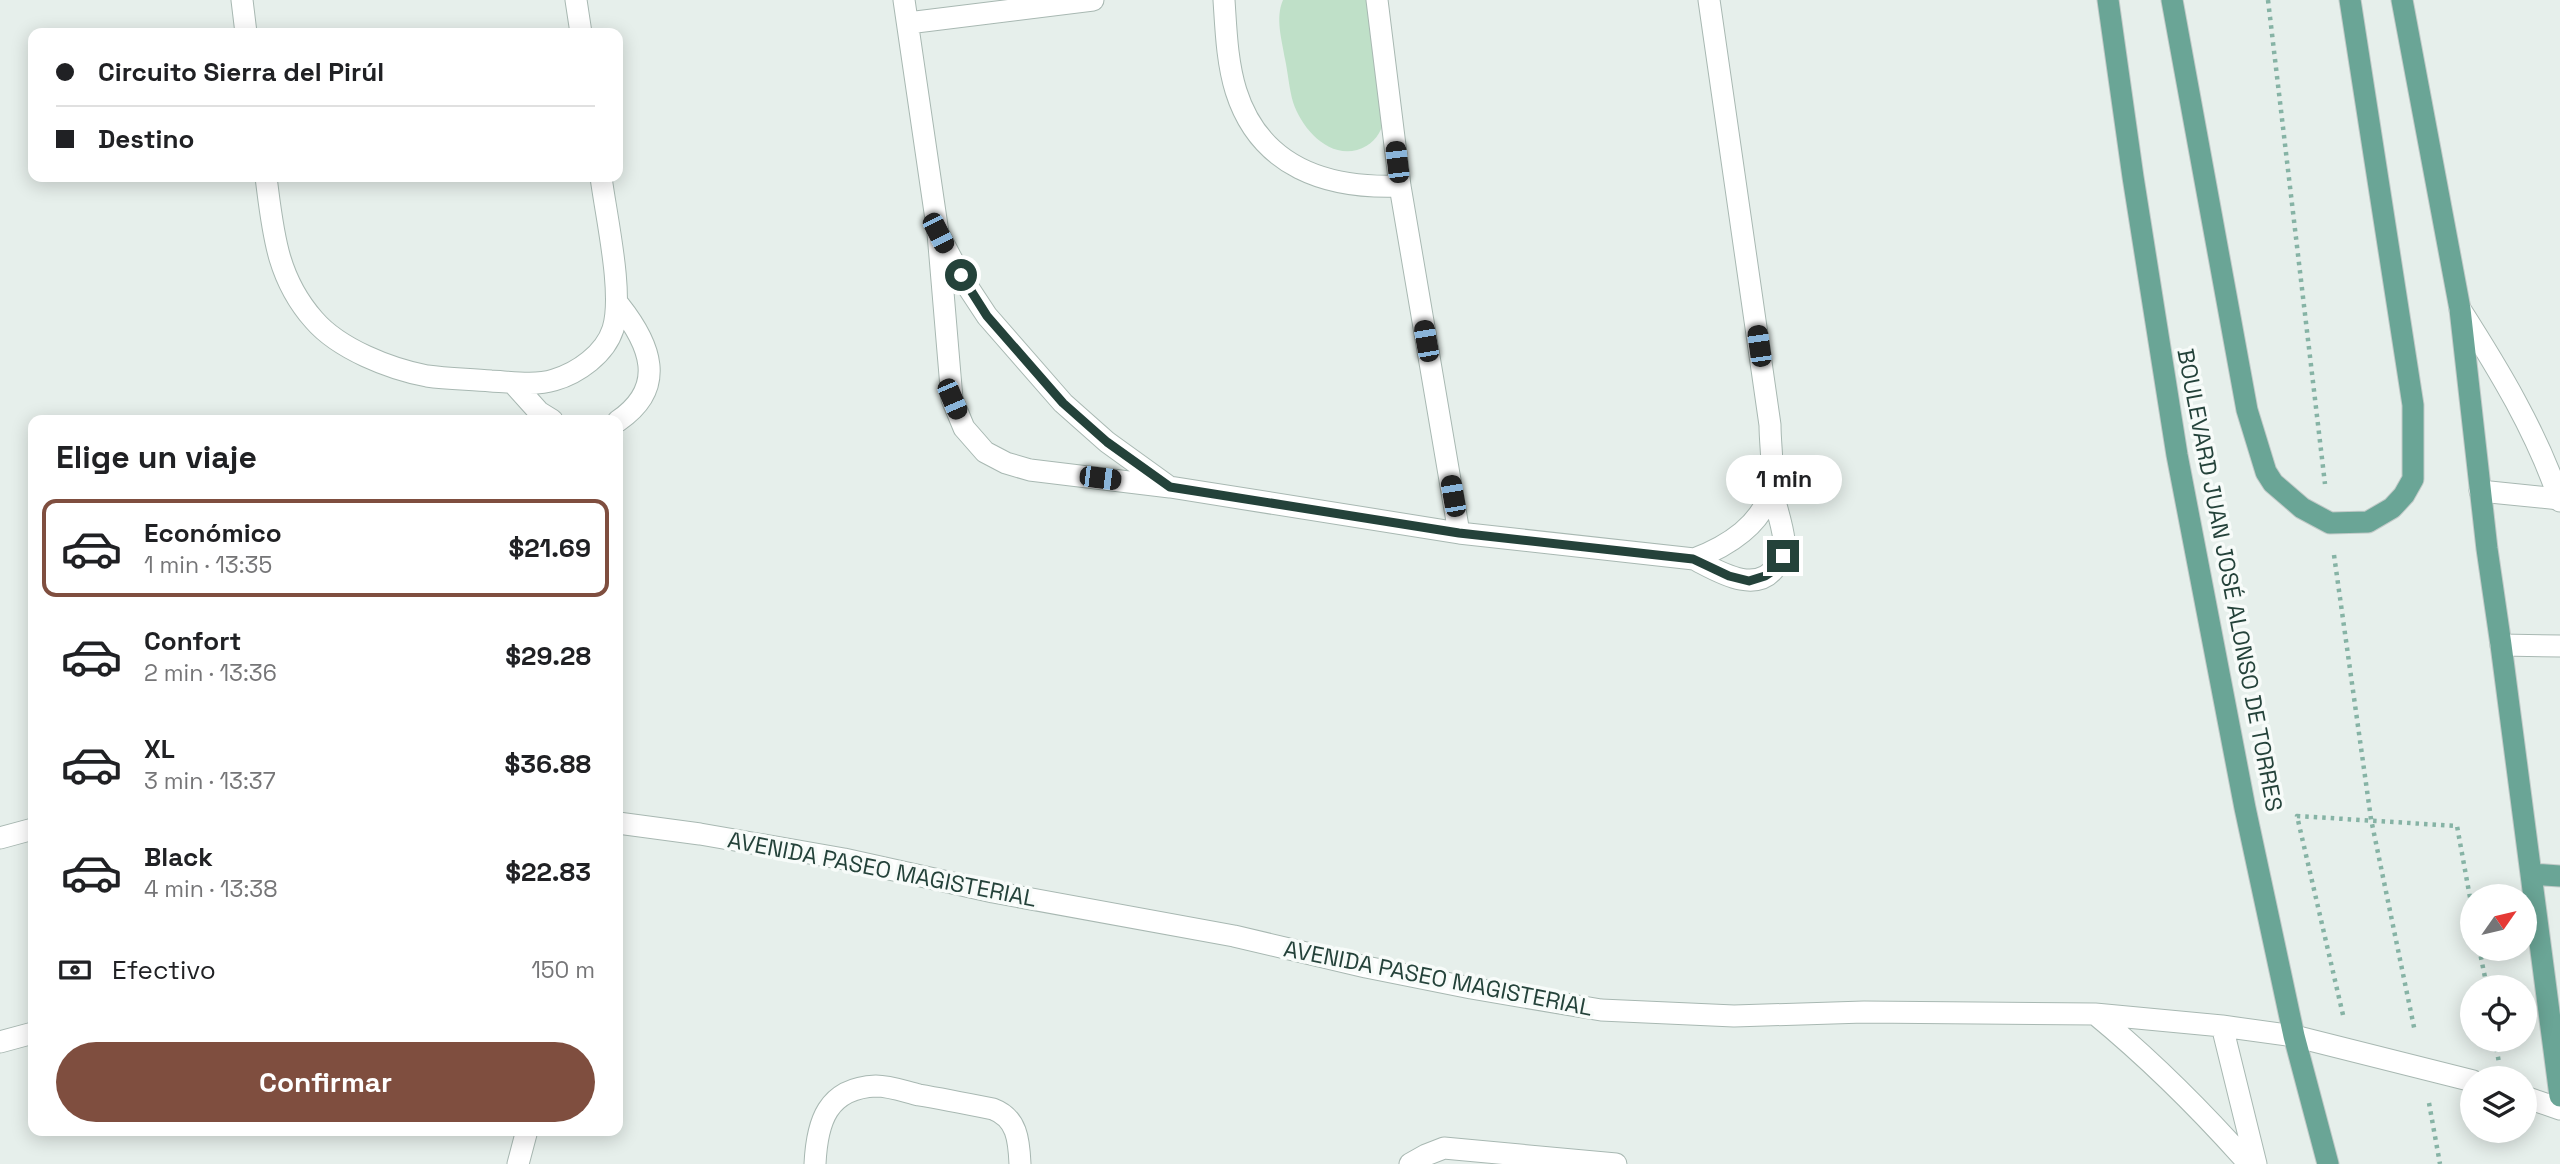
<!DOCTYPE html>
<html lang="es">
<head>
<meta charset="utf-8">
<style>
  body { margin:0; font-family:"Space Grotesk",sans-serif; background:#f2f2f2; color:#202124; height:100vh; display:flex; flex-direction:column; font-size:26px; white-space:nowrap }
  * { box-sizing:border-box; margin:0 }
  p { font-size:23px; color:#757577 }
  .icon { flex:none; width:38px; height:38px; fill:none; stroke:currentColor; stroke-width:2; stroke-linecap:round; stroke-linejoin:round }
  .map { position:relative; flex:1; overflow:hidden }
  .drawer { position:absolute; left:28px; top:415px; width:595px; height:721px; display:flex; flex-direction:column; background:#fff; border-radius:14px; box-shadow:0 4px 18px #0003 }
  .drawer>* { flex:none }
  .banner { position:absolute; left:28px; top:28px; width:595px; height:154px; border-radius:14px; box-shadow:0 4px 18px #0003; display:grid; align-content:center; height:154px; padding:0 28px; background:#fff }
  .needle { width:46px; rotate:56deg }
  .controls { position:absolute; left:2460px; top:884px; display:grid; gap:14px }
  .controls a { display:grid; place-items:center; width:77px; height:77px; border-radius:50%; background:#fff; box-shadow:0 4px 18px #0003; font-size:35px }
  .end { position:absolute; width:32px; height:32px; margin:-16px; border:9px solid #24423a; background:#fff; box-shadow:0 0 0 4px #fff }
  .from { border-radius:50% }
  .bubble { position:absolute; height:49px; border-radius:24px; background:#fff; box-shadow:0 4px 18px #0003; font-size:23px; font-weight:700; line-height:49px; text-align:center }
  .car { position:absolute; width:21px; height:42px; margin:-21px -10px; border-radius:9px; box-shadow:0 0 5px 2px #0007; background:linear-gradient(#222 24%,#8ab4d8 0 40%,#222 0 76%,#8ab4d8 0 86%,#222 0) }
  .banner b { display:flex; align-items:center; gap:24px; height:66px; font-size:26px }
  .banner b+b { border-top:2px solid #e0e0e0 }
  .banner i { width:18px; height:18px; background:#202124 }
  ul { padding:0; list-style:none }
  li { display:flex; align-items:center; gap:21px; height:98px; margin:0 14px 10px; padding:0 14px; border:4px solid transparent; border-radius:14px }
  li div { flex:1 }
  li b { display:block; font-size:26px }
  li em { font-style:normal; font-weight:700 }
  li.selected { border-color:#7f4e3f }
  li>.icon { width:63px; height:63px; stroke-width:1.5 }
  h2 { padding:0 28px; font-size:32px; line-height:84px }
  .pay { display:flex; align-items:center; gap:18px; height:77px; padding:0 28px; font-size:26px }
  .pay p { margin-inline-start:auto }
  .cta { display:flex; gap:14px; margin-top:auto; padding:14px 28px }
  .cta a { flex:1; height:80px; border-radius:42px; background:#7f4e3f; color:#fff; font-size:28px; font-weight:700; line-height:80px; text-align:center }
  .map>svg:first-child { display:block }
  .green { fill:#bfe0c8 }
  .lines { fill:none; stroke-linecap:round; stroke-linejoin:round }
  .service-casing { stroke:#a8b8b2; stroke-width:23 }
  .minor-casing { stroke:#a8b8b2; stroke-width:23 }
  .tertiary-casing { stroke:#a8b8b2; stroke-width:23 }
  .primary-casing { stroke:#c2cac8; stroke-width:23 }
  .path { stroke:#86b3a5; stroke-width:4.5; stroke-dasharray:3.5 5; stroke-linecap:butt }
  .service { stroke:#fff; stroke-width:21 }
  .minor { stroke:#fff; stroke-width:21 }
  .tertiary { stroke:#fff; stroke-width:21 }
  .primary { stroke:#6aa596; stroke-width:21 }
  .route { stroke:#24423a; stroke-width:9 }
  .labels { text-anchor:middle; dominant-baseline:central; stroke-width:7; stroke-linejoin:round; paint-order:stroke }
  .street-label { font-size:23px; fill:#24423a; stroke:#f7fbf9 }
</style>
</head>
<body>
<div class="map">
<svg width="2560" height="1164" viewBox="0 0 2560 1164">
  <rect width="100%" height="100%" fill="#e6efeb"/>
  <path class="green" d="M1283,0h84l16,125c-5,12 -12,21 -26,25 -30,8 -56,-23 -64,-48 -4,-14 -5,-29 -8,-43 -3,-19 -10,-41 -2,-59z"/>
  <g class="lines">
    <defs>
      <path id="service" d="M2480,491l80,8
        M2501,645l59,1"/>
      <path id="minor" d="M242,0l4,33
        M576,0l5,33
        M904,0l34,233 22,42 27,41 76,87 44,39 61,44
        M1224,0c2,30 3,62 12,91 24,76 91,98 164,95
        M1377,0l23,186 59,347
        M908,23l185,-23
        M266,177c7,54 10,100 48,143 25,29 76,49 113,56 21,3 43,3 64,5 19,1 44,5 63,-1 24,-7 51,-26 59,-51 11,-35 -7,-113 -12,-152
        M938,233l14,166 12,29 21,24 21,11 24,7 140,17 289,46 235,26c32,-12 71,-35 77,-73 3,-19 -1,-41 -1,-61l-61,-425
        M513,383l26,29 13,8
        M618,421c50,-34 32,-77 1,-116
        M1694,559c22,11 63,38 83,6 5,-8 9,-15 7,-25 -2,-18 -9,-36 -13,-53
        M0,1042l33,-9
        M518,1164l9,-34
        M815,1164c2,-42 12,-76 61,-78 14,0 30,6 43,9 24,4 49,9 74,14 24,9 26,31 27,55
        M1410,1164l16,-9 18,-7 172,16"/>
      <path id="tertiary" d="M2460,309c39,61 76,122 100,192
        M618,823l82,11 144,25 149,33 241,44 132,31 105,21 130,22 133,6 130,-4 231,2 127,12 72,10 179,45
        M0,838l33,-9
        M2095,1014c56,46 106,96 154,150
        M2222,1026l34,138
        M2525,1097l35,12"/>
      <path id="primary" d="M2108,0l25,177 44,278 68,353 49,228 34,128
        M2172,0l75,410 19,62 7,11 29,25 28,15 38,-1 24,-14 12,-13 9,-16v-74l-63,-405
        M2402,0l58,309 27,240 14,96 59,451
        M2531,874l29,2"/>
    </defs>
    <use href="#service" class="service-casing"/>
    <use href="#minor" class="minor-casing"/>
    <use href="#tertiary" class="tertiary-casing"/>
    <use href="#primary" class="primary-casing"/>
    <path class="path" d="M2268,0l57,484
      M2334,555l37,264 44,213
      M2479,948l8,39
      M2343,1015l-46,-199 160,10 16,88
      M2495,1040l4,23
      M2429,1103l11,61"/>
    <use href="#service" class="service"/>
    <use href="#minor" class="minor"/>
    <use href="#tertiary" class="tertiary"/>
    <use href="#primary" class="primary"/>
  </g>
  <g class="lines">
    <path class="route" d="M961,275l26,41 76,87 44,39 63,45 289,46 234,26 36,17 20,5 16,-5 9,-6 9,-14"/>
  </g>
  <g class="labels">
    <g class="street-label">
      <text transform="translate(2230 580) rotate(79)">BOULEVARD JUAN JOSÉ ALONSO DE TORRES</text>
      <text transform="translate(882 869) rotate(11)">AVENIDA PASEO MAGISTERIAL</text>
      <text transform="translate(1438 978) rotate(11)">AVENIDA PASEO MAGISTERIAL</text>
    </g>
  </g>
</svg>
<div class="controls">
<a><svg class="needle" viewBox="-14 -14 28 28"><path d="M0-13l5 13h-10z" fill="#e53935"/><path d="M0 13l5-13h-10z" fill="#757577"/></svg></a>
<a><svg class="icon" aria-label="locate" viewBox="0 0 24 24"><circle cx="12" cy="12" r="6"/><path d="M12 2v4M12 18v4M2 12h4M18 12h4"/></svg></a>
<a><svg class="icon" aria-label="layers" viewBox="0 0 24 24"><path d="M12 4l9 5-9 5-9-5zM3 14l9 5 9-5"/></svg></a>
</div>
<i class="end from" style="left:961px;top:275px"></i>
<i class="end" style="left:1783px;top:556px"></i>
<div class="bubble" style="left:1726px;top:455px;width:116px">1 min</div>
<i class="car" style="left:1397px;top:162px;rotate:353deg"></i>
<i class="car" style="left:938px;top:233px;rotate:153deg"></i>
<i class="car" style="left:1426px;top:341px;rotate:350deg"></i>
<i class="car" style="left:1759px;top:346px;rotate:352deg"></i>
<i class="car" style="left:952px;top:399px;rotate:157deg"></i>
<i class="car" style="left:1100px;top:478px;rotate:97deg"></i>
<i class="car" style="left:1453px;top:496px;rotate:350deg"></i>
<div class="banner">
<b><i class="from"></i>Circuito Sierra del Pirúl</b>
<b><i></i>Destino</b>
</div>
<section class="drawer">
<h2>Elige un viaje</h2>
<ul>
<li class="selected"><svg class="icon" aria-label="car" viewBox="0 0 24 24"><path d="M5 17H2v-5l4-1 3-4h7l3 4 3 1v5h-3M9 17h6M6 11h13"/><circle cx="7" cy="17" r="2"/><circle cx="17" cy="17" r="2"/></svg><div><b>Económico</b><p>1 min · 13:35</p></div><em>$21.69</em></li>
<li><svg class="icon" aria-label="car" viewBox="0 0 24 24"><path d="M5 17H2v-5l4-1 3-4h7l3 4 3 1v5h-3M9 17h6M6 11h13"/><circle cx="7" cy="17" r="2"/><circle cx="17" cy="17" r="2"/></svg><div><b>Confort</b><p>2 min · 13:36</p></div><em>$29.28</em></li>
<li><svg class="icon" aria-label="car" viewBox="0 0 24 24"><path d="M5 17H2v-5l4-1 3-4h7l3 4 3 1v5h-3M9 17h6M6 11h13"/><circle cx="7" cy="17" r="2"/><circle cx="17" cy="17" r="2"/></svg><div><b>XL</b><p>3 min · 13:37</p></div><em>$36.88</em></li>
<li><svg class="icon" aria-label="car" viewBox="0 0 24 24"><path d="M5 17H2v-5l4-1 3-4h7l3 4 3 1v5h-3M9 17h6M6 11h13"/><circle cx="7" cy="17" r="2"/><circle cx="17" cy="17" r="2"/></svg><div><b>Black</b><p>4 min · 13:38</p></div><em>$22.83</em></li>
</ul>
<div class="pay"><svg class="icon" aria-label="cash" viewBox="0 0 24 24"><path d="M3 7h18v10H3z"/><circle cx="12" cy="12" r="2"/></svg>Efectivo<p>150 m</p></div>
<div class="cta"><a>Confirmar</a></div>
</section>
</div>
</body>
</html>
